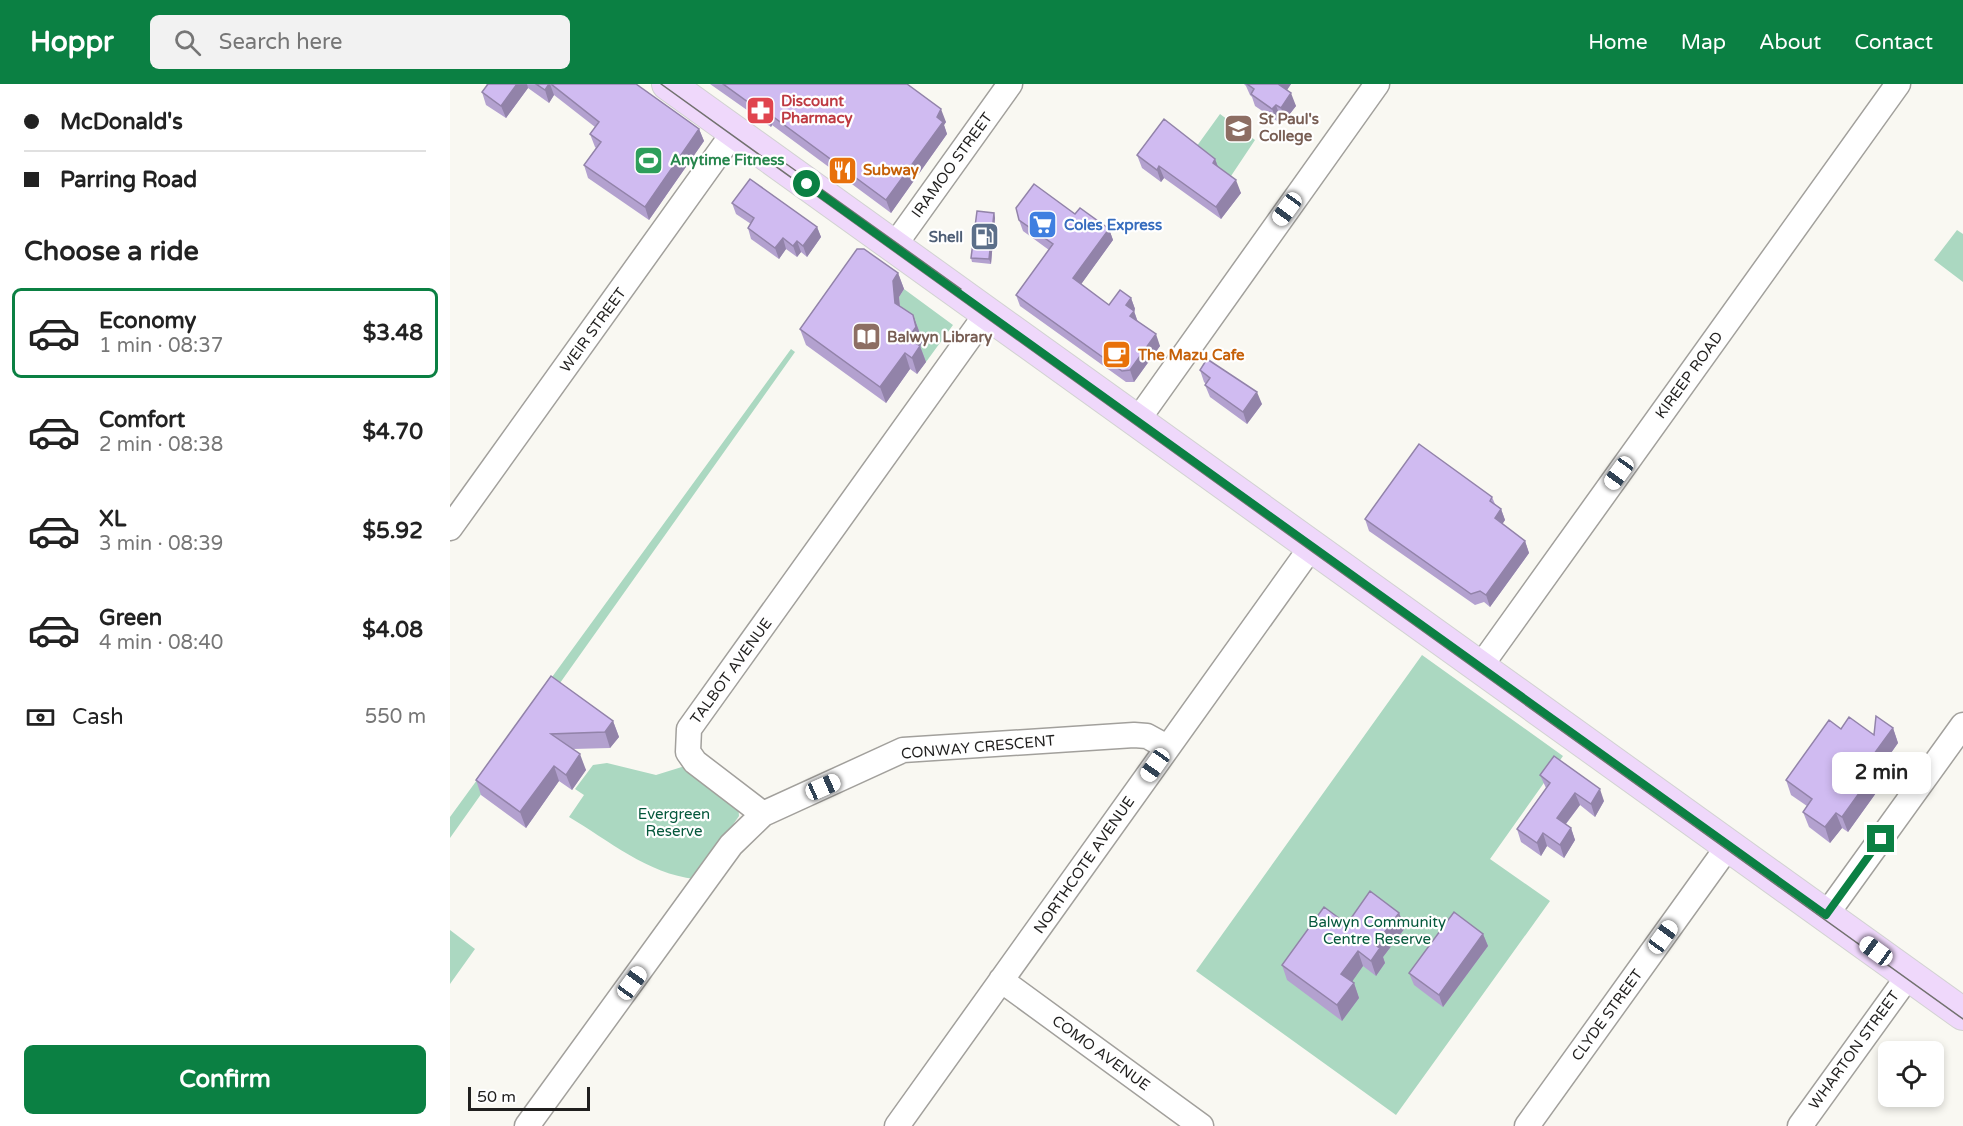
<!DOCTYPE html>
<html lang="en">
<head>
<meta charset="utf-8">
<style>
  body { margin:0; font-family:"Varela Round",sans-serif; background:#f2f2f2; color:#222; height:100vh; display:flex; flex-direction:column; font-size:22px; white-space:nowrap }
  * { box-sizing:border-box; margin:0 }
  p { font-size:20px; color:#767676 }
  .icon { flex:none; width:33px; height:33px; fill:none; stroke:currentColor; stroke-width:2; stroke-linecap:round; stroke-linejoin:round }
  .map { position:relative; flex:1; overflow:hidden }
  .details { display:flex; flex-direction:column; background:#fff; width:450px }
  .details>* { flex:none }
  .hud { display:grid; align-content:center; height:132px; padding:0 24px; background:#fff }
  .controls { position:absolute; left:1428px; top:957px; display:grid; gap:12px }
  .controls a { display:grid; place-items:center; width:66px; height:66px; border-radius:9px; background:#fff; box-shadow:0 3px 9px #0003; font-size:30px }
  .scale { position:absolute; left:18px; bottom:15px; width:122px; box-sizing:border-box; padding-left:6px; border:3px solid #201f1e; border-top:0; font-size:16px; line-height:21px; white-space:nowrap; color:#201f1e; -webkit-text-stroke:4px #fff; paint-order:stroke }
  .end { position:absolute; width:27px; height:27px; margin:-14px; border:8px solid #0b8043; background:#fff; box-shadow:0 0 0 3px #fff }
  .from { border-radius:50% }
  .bubble { position:absolute; height:42px; border-radius:9px; background:#fff; box-shadow:0 3px 9px #0003; font-size:20px; font-weight:700; line-height:42px; text-align:center }
  .car { position:absolute; width:18px; height:36px; margin:-18px -9px; border-radius:8px; box-shadow:0 0 4px 2px #0007; background:linear-gradient(#fff 24%,#345 0 40%,#fff 0 76%,#345 0 86%,#fff 0) }
  .hud b { display:flex; align-items:center; gap:21px; height:57px; font-size:22px }
  .hud b+b { border-top:2px solid #e0e0e0 }
  .hud i { width:15px; height:15px; background:#222 }
  ul { padding:0; list-style:none }
  li { display:flex; align-items:center; gap:18px; height:90px; margin:0 12px 9px; padding:0 12px; border:3px solid transparent; border-radius:9px }
  li div { flex:1 }
  li b { display:block; font-size:22px }
  li em { font-style:normal; font-weight:700 }
  li.selected { border-color:#0b8043 }
  li>.icon { width:54px; height:54px; stroke-width:1.5 }
  h2 { padding:0 24px; font-size:27px; line-height:72px }
  .pay { display:flex; align-items:center; gap:15px; height:66px; padding:0 24px; font-size:22px }
  .pay p { margin-inline-start:auto }
  .cta { display:flex; gap:12px; margin-top:auto; padding:12px 24px }
  .cta a { flex:1; height:69px; border-radius:9px; background:#0b8043; color:#fff; font-size:24px; font-weight:700; line-height:69px; text-align:center }
  header { display:flex; align-items:center; gap:36px; box-sizing:border-box; height:84px; padding:0 30px; background:#0b8043; color:#fff }
  header strong { font-size:28px }
  nav { display:flex; gap:33px; margin-inline-start:auto; font-size:21px }
  .search { width:420px; height:54px; background:#f2f2f2; display:flex; align-items:center; gap:15px; box-sizing:border-box; padding:0 21px; border-radius:9px; color:#767676; font-size:22px }
  main { display:flex; flex:1; min-height:0 }
  .map>svg:first-child { display:block }
  .green { fill:#abd8c1 }
  .lines { fill:none; stroke-linecap:round; stroke-linejoin:round }
  .minor-casing { stroke:#a2a09c; stroke-width:27 }
  .major-casing { stroke:#d2d2d2; stroke-width:34 }
  .minor { stroke:#fff; stroke-width:24 }
  .major { stroke:#efd8fb; stroke-width:32 }
  .tram { stroke:#72716f; stroke-width:1.5 }
  .wall { fill:#b3a1cf }
  .shaded-wall { fill:#9283a9 }
  .building { fill:#d0bbf1; stroke:#9283a9; stroke-width:1.5 }
  .route { stroke:#0b8043; stroke-width:8 }
  .labels { text-anchor:middle; dominant-baseline:central; stroke-width:4.5; stroke-linejoin:round; paint-order:stroke }
  .health-label { font-size:15px; font-weight:bold; fill:#be3a42; stroke:#fff; text-anchor:start }
  .education-label { font-size:15px; font-weight:bold; fill:#785e54; stroke:#fff; text-anchor:start }
  .leisure-label { font-size:15px; font-weight:bold; fill:#27864d; stroke:#fff; text-anchor:start }
  .street-label { font-size:15px; fill:#201f1e; stroke:#fff }
  .food-label { font-size:15px; font-weight:bold; fill:#c56008; stroke:#fff; text-anchor:start }
  .shop-label { font-size:15px; font-weight:bold; fill:#366cbe; stroke:#fff; text-anchor:start }
  .service-label { font-size:15px; font-weight:bold; fill:#4e5e75; stroke:#fff; text-anchor:end }
  .park-label { font-size:15px; fill:#05583c; stroke:#fff }
</style>
</head>
<body>
<header>
<strong>Hoppr</strong>
<div class="search"><svg class="icon" aria-label="search" viewBox="0 0 24 24"><circle cx="10" cy="10" r="6"/><path d="M15 15l6 6"/></svg>Search here</div>
<nav><a>Home</a><a>Map</a><a>About</a><a>Contact</a></nav>
</header>
<main>
<section class="details">
<div class="hud">
<b><i class="from"></i>McDonald's</b>
<b><i></i>Parring Road</b>
</div>
<h2>Choose a ride</h2>
<ul>
<li class="selected"><svg class="icon" aria-label="car" viewBox="0 0 24 24"><path d="M5 17H2v-5l4-1 3-4h7l3 4 3 1v5h-3M9 17h6M6 11h13"/><circle cx="7" cy="17" r="2"/><circle cx="17" cy="17" r="2"/></svg><div><b>Economy</b><p>1 min · 08:37</p></div><em>$3.48</em></li>
<li><svg class="icon" aria-label="car" viewBox="0 0 24 24"><path d="M5 17H2v-5l4-1 3-4h7l3 4 3 1v5h-3M9 17h6M6 11h13"/><circle cx="7" cy="17" r="2"/><circle cx="17" cy="17" r="2"/></svg><div><b>Comfort</b><p>2 min · 08:38</p></div><em>$4.70</em></li>
<li><svg class="icon" aria-label="car" viewBox="0 0 24 24"><path d="M5 17H2v-5l4-1 3-4h7l3 4 3 1v5h-3M9 17h6M6 11h13"/><circle cx="7" cy="17" r="2"/><circle cx="17" cy="17" r="2"/></svg><div><b>XL</b><p>3 min · 08:39</p></div><em>$5.92</em></li>
<li><svg class="icon" aria-label="car" viewBox="0 0 24 24"><path d="M5 17H2v-5l4-1 3-4h7l3 4 3 1v5h-3M9 17h6M6 11h13"/><circle cx="7" cy="17" r="2"/><circle cx="17" cy="17" r="2"/></svg><div><b>Green</b><p>4 min · 08:40</p></div><em>$4.08</em></li>
</ul>
<div class="pay"><svg class="icon" aria-label="cash" viewBox="0 0 24 24"><path d="M3 7h18v10H3z"/><circle cx="12" cy="12" r="2"/></svg>Cash<p>550 m</p></div>
<div class="cta"><a>Confirm</a></div>
</section>
<div class="map">
<svg width="1513" height="1042" viewBox="0 0 1513 1042">
  <rect width="100%" height="100%" fill="#f9f8f2"/>
  <path class="green" d="M770,30l35,26 -24,36 -37,-26z
    M1507,146l6,4v48l-29,-22z
    M454,205l49,36 -27,37 -12,-8 8,-11 -3,-12 -18,-12 -2,-22z
    M341,265l4,3 -345,486v-21z
    M972,571l141,101 -73,103 60,42 -154,214 -200,-144z
    M157,679l49,12 29,-9 53,38 1,12 -44,63c-47,-5 -87,-39 -126,-62l15,-22 -9,-6 18,-24z
    M0,846l25,19 -25,35z"/>
  <g class="lines">
    <defs>
      <path id="minor" d="M444,162l116,-162
        M687,337l240,-337
        M0,444l284,-396
        M1030,583l418,-583
        M313,730l140,-64 231,-15 13,1 20,11
        M1376,831l137,-190
        M551,896l200,146
        M77,1042l204,-281 32,-31 -68,-52 -7,-10 1,-23 298,-416
        M447,1042l415,-580
        M1077,1042l202,-281
        M1350,1042l109,-151"/>
      <path id="major" d="M218,0l1295,930"/>
    </defs>
    <use href="#minor" class="minor-casing"/>
    <use href="#major" class="major-casing"/>
    <use href="#minor" class="minor"/>
    <use href="#major" class="major"/>
    <path class="tram" d="M211,0l1302,935
      M335,79l176,126"/>
  </g>
  <path class="wall" d="M36,0h150l63,45 5,12 -55,79 -61,-42 -4,-13 12,-17 -1,-1 -5,-13 5,-7 -41,-32 -5,8 -21,-15 -22,30 -20,-13 -4,-13 5,-7z
    M260,0h197l39,38 -2,3 3,9 -56,79 -119,-88 -1,2z
    M794,0h47l-4,6 9,16 -11,14 -5,-3 -3,4 -22,-15 -3,-9 -2,-2 -4,-9z
    M687,71l78,4 3,8 23,26 -20,26 -57,-41 -3,4 -19,-14z
    M282,119l85,24 4,10 -14,20 -6,-5 -4,5 -11,-8 -7,10 -28,-20 -3,-11 3,-4 -15,-10z
    M544,129l1,5 -4,46 -19,-2 -1,-4z
    M625,130l34,15 4,11 -32,44 28,21 22,-7 4,11 -1,2 4,11 22,24 -26,36h-8l-106,-76 -4,-11 33,-45 -26,-19 -4,-11z
    M448,189l6,16 -5,8 1,9 13,9 6,16 3,12 -2,3 6,16 -9,12 -7,-5 -24,34 -80,-58 -6,-16z
    M750,286l62,34 -15,20 -37,-27 -5,-12 1,-1 -2,-2z
    M1042,413l3,7 6,5 4,11 -3,4 23,17 4,12 -39,54 -6,-5 -9,3 -106,-74 -4,-12z
    M101,592l62,45 6,16 -9,11 -37,1 13,21 -14,20 -13,-9 -33,47 -45,-33 -5,-15z
    M1443,644l5,15 -17,24 5,12 -38,53 -6,-4 -12,15 -21,-16 -6,-15 4,-6 -16,-11 -5,-15 55,-51 33,6z
    M1090,691l64,26 -9,16 -15,-12 -14,19 5,4 4,12 -11,18 -17,-12 -6,10 -20,-14 -4,-13 29,-41z
    M949,829l6,15 -22,29 2,6 -9,13 -13,-10 -11,15 2,2 5,15 -17,23 -55,-41 -5,-15 65,-41z
    M1033,850l5,12 -45,61 -29,-22 -5,-12z"/>
  <path class="shaded-wall" d="M67,0h10l1,4 -22,30 -5,-12z
    M99,0h1l4,11 -5,8 -4,-13z
    M828,0h13l-8,12z
    M841,9l5,13 -11,14 -4,-12z
    M826,21l4,12 -3,4 -5,-12z
    M491,25l5,13 -2,3 3,9 -56,79 -5,-13z
    M318,29l4,12 -1,2 -5,-12z
    M249,45l5,12 -55,79 -4,-13z
    M765,75l5,13 -7,-9z
    M709,82l5,12 -3,4 -4,-12z
    M786,96l5,13 -20,26 -5,-12z
    M544,129l1,5 -4,46 -2,-5z
    M367,143l4,10 -14,20 -4,-11z
    M659,145l4,11 -36,50 -4,-12z
    M333,154l3,11 -7,10 -4,-11z
    M347,157l4,11 -4,5 -4,-11z
    M448,189l6,16 -5,8 2,22 -6,-16 -2,-22z
    M681,214l4,11 -5,8 -4,-12z
    M684,227l4,12 -8,-7z
    M463,231l6,16 3,12 -2,3 6,16 -9,12 -5,-16 -4,-20z
    M706,250l4,12 -26,36 -4,-12z
    M455,269l5,16 -24,34 -6,-16z
    M807,308l5,12 -15,20 -4,-12z
    M1051,425l4,11 -6,9 -4,-11z
    M1075,457l4,12 -39,54 -4,-12z
    M163,637l6,16 -9,11 -5,-16z
    M1443,644l5,15 -17,24 5,12 -38,53 -6,-15 29,-59z
    M130,670l6,16 -14,20 -6,-15z
    M104,682l5,15 -33,47 -6,-16z
    M1150,705l4,12 -9,16 -4,-13z
    M1125,709l5,12 -19,25 -4,-12z
    M1386,729l6,15 -12,15 -5,-16z
    M1121,744l4,12 -11,18 -4,-13z
    M1093,749l4,13 -6,10 -4,-13z
    M949,829l6,15 -22,29 2,6 -9,13 -5,-15 4,-16z
    M1033,850l5,12 -45,61 -4,-12z
    M908,867l5,15 -16,23 -6,-15z
    M904,899l5,15 -17,23 -5,-16z"/>
  <path class="building" d="M38,0h29l-16,22 -19,-14z
    M86,0h13l-4,6z
    M101,0h85l63,45 -54,78 -61,-42 17,-23 -11,-8 9,-12z
    M273,0h184l34,25 -4,8 6,5 -57,78 -118,-87 -2,2z
    M797,0h31l13,9 -10,15 -5,-3 -4,4 -21,-15 3,-5z
    M714,35l51,40 -2,4 23,17 -20,27 -57,-41 -2,4 -20,-15z
    M300,95l67,48 -14,19 -6,-5 -4,5 -10,-8 -8,10 -27,-20 6,-10 -22,-15z
    M584,100l41,30 5,-6 29,21 -36,49 36,27 11,-15 11,8 -5,7 8,6 -4,5 26,18 -26,36 -8,1 -106,-76 37,-51 -34,-24 -3,-12z
    M527,127l17,2 -5,46 -18,-1z
    M407,165h7l34,24 -5,8 2,22 18,12 3,12 -8,11 12,8 -8,12 -7,-5 -25,34 -80,-58z
    M757,275l50,33 -14,20 -38,-27 5,-7 -10,-8z
    M969,360l73,53 -2,4 11,8 -6,9 30,23 -39,54 -6,-4 -9,3 -106,-75z
    M101,592l62,45 -8,11 -54,2 29,20 -14,21 -12,-9 -34,46 -44,-32z
    M1426,632l17,12 -22,30 9,6 -38,53 -6,-4 -11,14 -22,-15 9,-13 -26,-19 43,-60 12,9 8,-12 25,18z
    M1104,672l46,33 -9,15 -16,-11 -18,25 14,10 -11,17 -17,-12 -6,10 -20,-14 33,-46 -10,-8z
    M920,807l29,22 -24,32 5,3 -9,13 -13,-10 -17,23 13,9 -17,22 -55,-40 42,-58 23,17z
    M1004,828l29,22 -44,61 -30,-22z"/>
  <g class="lines">
    <path class="route" d="M357,100l1019,731 55,-76"/>
  </g>
  <defs>
    <symbol id="pharmacy-square" viewBox="-11 -11 22 22"><rect x="-9" y="-9" width="18" height="18" rx="4" fill="#e0444e" stroke="#fff"/><path d="M-2-6h4v4h4v4h-4v4h-4v-4h-4v-4h4Z" fill="#fff"/></symbol>
    <symbol id="school-square" viewBox="-11 -11 22 22"><rect x="-9" y="-9" width="18" height="18" rx="4" fill="#8d6e63" stroke="#fff"/><path d="M0-5L7-2L0 1L-7-2ZM-4 1L0 2.5L4 1V4Q0 6-4 4Z" fill="#fff"/></symbol>
    <symbol id="stadium-square" viewBox="-11 -11 22 22"><rect x="-9" y="-9" width="18" height="18" rx="4" fill="#2e9e5b" stroke="#fff"/><path d="M0-5a6.5 5 0 1 0 0 10a6.5 5 0 1 0 0-10ZM-3.5-1.8h7v3.6h-7Z" fill="#fff"/></symbol>
    <symbol id="restaurant-square" viewBox="-11 -11 22 22"><rect x="-9" y="-9" width="18" height="18" rx="4" fill="#e8710a" stroke="#fff"/><path d="M-5-6h1v4h1v-4h1v4h1v-4h1v5L-1.5 .5V6h-2V.5L-5-1ZM5-6V6H3V1.5H1.5Q1.5-4 5-6Z" fill="#fff"/></symbol>
    <symbol id="supermarket-square" viewBox="-11 -11 22 22"><rect x="-9" y="-9" width="18" height="18" rx="4" fill="#3f7fe0" stroke="#fff"/><path d="M-6-5.5h2.5l.6 2H6L4.5 2H-2.5L-4.4-4H-6ZM-1.5 3.2a1.3 1.3 0 1 0 .1 0ZM3 3.2a1.3 1.3 0 1 0 .1 0Z" fill="#fff"/></symbol>
    <symbol id="fuel-square" viewBox="-11 -11 22 22"><rect x="-9" y="-9" width="18" height="18" rx="4" fill="#5c6f8a" stroke="#fff"/><path d="M-5.5-6h7V0h2V4h1.3V-2.5L3-4.5l.8-.8L6-3V5H2.5V1h-1V6h-7ZM-4.2-4.7v3.2H.2V-4.7Z" fill="#fff"/></symbol>
    <symbol id="library-square" viewBox="-11 -11 22 22"><rect x="-9" y="-9" width="18" height="18" rx="4" fill="#8d6e63" stroke="#fff"/><path d="M-6-4Q-3-5.5-.7-3.5V5Q-3 3-6 4ZM6-4Q3-5.5 .7-3.5V5Q3 3 6 4Z" fill="#fff"/></symbol>
    <symbol id="cafe-square" viewBox="-11 -11 22 22"><rect x="-9" y="-9" width="18" height="18" rx="4" fill="#e8710a" stroke="#fff"/><path d="M-5.5-4.5H6V0H3Q3 3.5 0 3.5H-2.5Q-5.5 3.5-5.5 0ZM3-3.2v2h1.7v-2ZM-6 4.5H4V6H-6Z" fill="#fff"/></symbol>
  </defs>
  <g fill-rule="evenodd">
    <use href="#pharmacy-square" x="294" y="10" width="33" height="33"/>
    <use href="#school-square" x="772" y="28" width="33" height="33"/>
    <use href="#stadium-square" x="182" y="60" width="33" height="33"/>
    <use href="#restaurant-square" x="376" y="70" width="33" height="33"/>
    <use href="#supermarket-square" x="576" y="124" width="33" height="33"/>
    <use href="#fuel-square" x="518" y="136" width="33" height="33"/>
    <use href="#library-square" x="400" y="236" width="33" height="33"/>
    <use href="#cafe-square" x="650" y="254" width="33" height="33"/>
  </g>
  <g class="labels">
    <g class="health-label">
      <text x="331" y="17">Discount<tspan x="331" dy="17">Pharmacy</tspan></text>
    </g>
    <g class="education-label">
      <text x="809" y="35">St Paul's<tspan x="809" dy="17">College</tspan></text>
      <text x="437" y="253">Balwyn Library</text>
    </g>
    <g class="leisure-label">
      <text x="220" y="76">Anytime Fitness</text>
    </g>
    <g class="street-label">
      <text transform="translate(502 81) rotate(-54)">IRAMOO STREET</text>
      <text transform="translate(143 246) rotate(-54)">WEIR STREET</text>
      <text transform="translate(1239 291) rotate(-54)">KIREEP ROAD</text>
      <text transform="translate(281 587) rotate(-54)">TALBOT AVENUE</text>
      <text transform="translate(528 663) rotate(-5)">CONWAY CRESCENT</text>
      <text transform="translate(634 781) rotate(-55)">NORTHCOTE AVENUE</text>
      <text transform="translate(1157 931) rotate(-54)">CLYDE STREET</text>
      <text transform="translate(1404 966) rotate(-54)">WHARTON STREET</text>
      <text transform="translate(651 969) rotate(36)">COMO AVENUE</text>
    </g>
    <g class="food-label">
      <text x="413" y="86">Subway</text>
      <text x="688" y="271">The Mazu Cafe</text>
    </g>
    <g class="shop-label">
      <text x="614" y="141">Coles Express</text>
    </g>
    <g class="service-label">
      <text x="513" y="153">Shell</text>
    </g>
    <g class="park-label">
      <text x="224" y="730">Evergreen<tspan x="224" dy="17">Reserve</tspan></text>
      <text x="927" y="838">Balwyn Community<tspan x="927" dy="17">Centre Reserve</tspan></text>
    </g>
  </g>
</svg>
<div class="controls">
<a><svg class="icon" aria-label="locate" viewBox="0 0 24 24"><circle cx="12" cy="12" r="6"/><path d="M12 2v4M12 18v4M2 12h4M18 12h4"/></svg></a>
</div>
<div class="scale">50 m</div>
<i class="end from" style="left:357px;top:100px"></i>
<i class="end" style="left:1431px;top:755px"></i>
<div class="bubble" style="left:1382px;top:668px;width:99px">2 min</div>
<i class="car" style="left:837px;top:125px;rotate:216deg"></i>
<i class="car" style="left:1169px;top:389px;rotate:216deg"></i>
<i class="car" style="left:705px;top:681px;rotate:215deg"></i>
<i class="car" style="left:373px;top:703px;rotate:66deg"></i>
<i class="car" style="left:1213px;top:853px;rotate:36deg"></i>
<i class="car" style="left:1426px;top:867px;rotate:306deg"></i>
<i class="car" style="left:182px;top:899px;rotate:36deg"></i>
</div>
</main>
</body>
</html>
